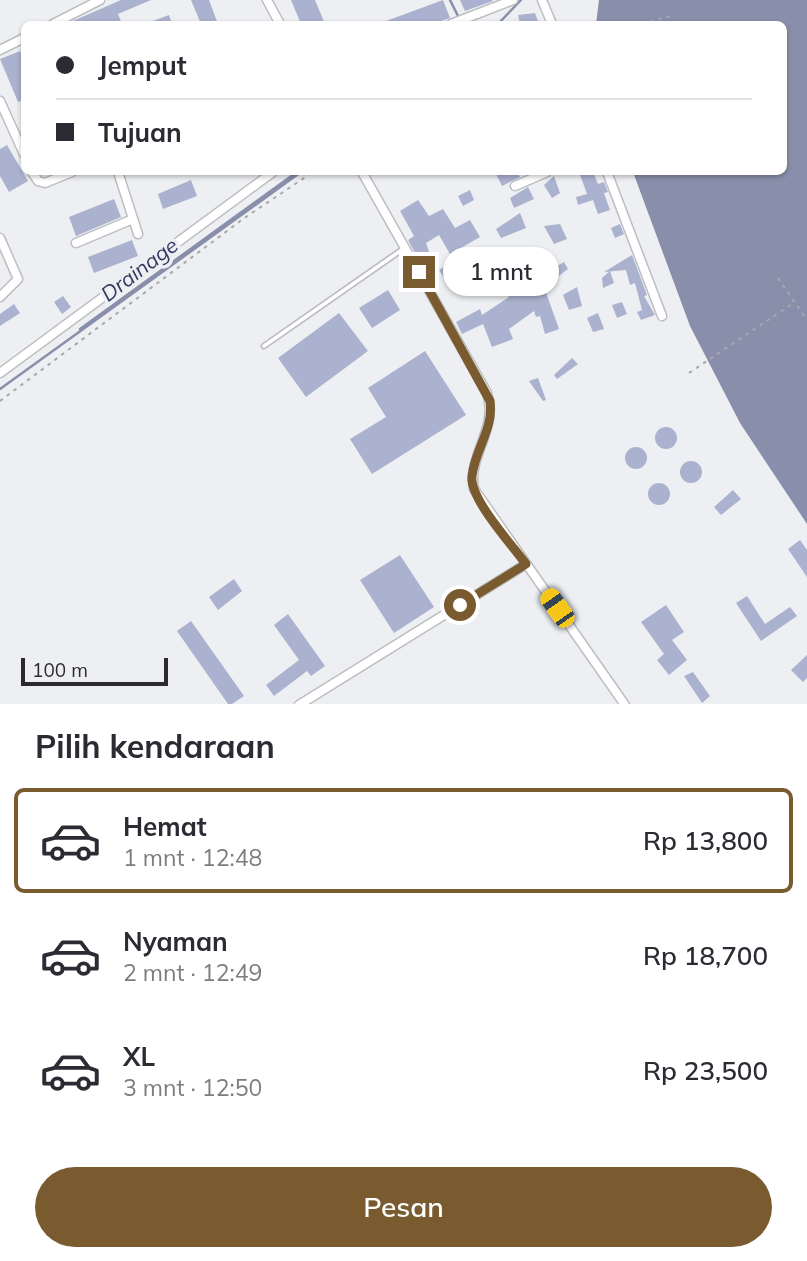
<!DOCTYPE html>
<html lang="id">
<head>
<meta charset="utf-8">
<style>
  body { margin:0; font-family:Mulish,sans-serif; background:#f2f2f3; color:#2b2b33; height:100vh; display:flex; flex-direction:column; font-size:26px; white-space:nowrap }
  * { box-sizing:border-box; margin:0 }
  p { font-size:23px; color:#7c7c81 }
  .icon { flex:none; width:38px; height:38px; fill:none; stroke:currentColor; stroke-width:2; stroke-linecap:round; stroke-linejoin:round }
  .map { position:relative; height:704px; overflow:hidden }
  .panel { display:flex; flex-direction:column; background:#fff; flex:1 }
  .panel>* { flex:none }
  .banner { position:absolute; left:21px; top:21px; width:766px; height:154px; border-radius:10px; box-shadow:0 2px 5px #0004; display:grid; align-content:center; height:154px; padding:0 35px; background:#fff }
  .scale { position:absolute; left:21px; bottom:18px; width:147px; box-sizing:border-box; padding-left:7px; border:4px solid #2b2b2c; border-top:0; font-size:19px; line-height:24px; white-space:nowrap; color:#2b2b2c; -webkit-text-stroke:5px #eeeff2; paint-order:stroke }
  .end { position:absolute; width:32px; height:32px; margin:-16px; border:9px solid #7a5b30; background:#fff; box-shadow:0 0 0 4px #fff }
  .from { border-radius:50% }
  .bubble { position:absolute; height:49px; border-radius:24px; background:#fff; box-shadow:0 2px 5px #0004; font-size:23px; font-weight:600; line-height:49px; text-align:center }
  .car { position:absolute; width:21px; height:42px; margin:-21px -10px; border-radius:9px; box-shadow:0 0 5px 2px #0007; background:linear-gradient(#f5c518 24%,#345 0 40%,#f5c518 0 76%,#345 0 86%,#f5c518 0) }
  .banner b { display:flex; align-items:center; gap:24px; height:66px; font-size:26px }
  .banner b+b { border-top:2px solid #e1e1e2 }
  .banner i { width:18px; height:18px; background:#2b2b33 }
  ul { padding:0; list-style:none }
  li { display:flex; align-items:center; gap:21px; height:105px; margin:0 14px 10px; padding:0 21px; border:4px solid transparent; border-radius:10px }
  li div { flex:1 }
  li b { display:block; font-size:26px }
  li em { font-style:normal; font-weight:600 }
  li.current { border-color:#7a5b30 }
  li>.icon { width:63px; height:63px; stroke-width:1.5 }
  h2 { padding:0 35px; font-size:32px; line-height:84px }
  .button { display:flex; gap:14px; margin-top:auto; padding:14px 35px }
  .button a { flex:1; height:80px; border-radius:42px; background:#7a5b30; color:#fff; font-size:28px; font-weight:600; line-height:80px; text-align:center }
  .map>svg:first-child { display:block }
  .water { fill:#898fab }
  .lines { fill:none; stroke-linecap:round; stroke-linejoin:round }
  .stream { stroke:#898fab; stroke-width:2.5 }
  .building { fill:#abb2cf }
  .service-casing { stroke:#bdbec1; stroke-width:7 }
  .minor-casing { stroke:#bdbec1; stroke-width:11 }
  .path { stroke:#a7a8aa; stroke-width:2; stroke-dasharray:3.5 5; stroke-linecap:butt }
  .service { stroke:#fff; stroke-width:3.5 }
  .minor { stroke:#fff; stroke-width:8 }
  .route { stroke:#7a5b30; stroke-width:9 }
  .labels { text-anchor:middle; dominant-baseline:central; stroke-width:7; stroke-linejoin:round; paint-order:stroke }
  .water-label { font-size:21px; font-style:italic; fill:#323963; stroke:#eeeff2 }
</style>
</head>
<body>
<div class="map">
<svg width="807" height="705" viewBox="0 0 807 705">
  <rect width="100%" height="100%" fill="#eeeff2"/>
  <path class="water" d="M599,0h208v524l-67,-101 -50,-97 -57,-154h151v-148h-188z"/>
  <g class="lines">
    <path class="stream" d="M450,0l12,24
      M498,24l23,-24
      M80,329l217,-157
      M0,389l301,-217"/>
  </g>
  <path class="building" d="M121,0h30l-33,14 4,10h-56z
    M191,0h18l9,24h-17z
    M291,0h24l10,24h-24z
    M443,0l7,18 -18,6h-54z
    M460,0h32l1,1 -28,10z
    M535,13l4,11h-19l-2,-9z
    M169,15l3,9h-27z
    M20,51l4,11v38l-6,2 -18,-43z
    M7,145l21,36 -19,11 -9,-16v-27z
    M495,172h22l3,5 -18,9z
    M579,172h14l5,12 6,-2 4,10 -4,1 6,17 -12,4 -5,-14 -15,5 -2,-8 11,-3z
    M554,176l6,17 -8,5 -8,-13z
    M191,180l6,16 -34,13 -5,-15z
    M528,187l6,12 -20,9 -4,-10z
    M470,190l4,10 -11,6 -5,-10z
    M114,199l7,18 -45,19 -7,-19z
    M418,200l11,16 14,-7 12,19 15,-8 10,17 -21,12 10,19 -23,13 -7,-11 15,-9 -15,-26 -13,8 6,17 -12,2 -12,-22 6,-4 -14,-25z
    M520,213l6,15 -25,10 -5,-9z
    M560,224l7,15 -13,5 -10,-18z
    M620,224l4,10 -9,4 -4,-10z
    M132,240l6,16 -44,17 -6,-16z
    M632,255l15,40 -3,1 11,19 -14,5 -4,-8 5,-2 -7,-27 -5,2 -4,-15 -22,2z
    M564,262l4,7 -24,18 15,42 -14,5 -5,-18 -4,1 -2,-6 -25,18 4,10 -21,8 -9,-23 -21,10 -6,-12 24,-13 2,6 27,-18 -4,-6 30,-11 -5,-7 8,-3 2,6 12,-11 2,3z
    M610,271l4,12 -11,5 -1,-10z
    M577,287l5,19 -13,4 -6,-15z
    M388,290l12,20 -28,18 -13,-20z
    M63,296l8,11 -9,7 -8,-12z
    M622,302l5,12 -10,4 -5,-13z
    M14,304l6,9 -20,13v-12z
    M339,313l29,38 -62,46 -28,-39z
    M598,313l6,16 -11,3 -6,-14z
    M425,351l41,64 -94,59 -22,-35 36,-22 -18,-29z
    M572,358l6,6 -21,15 -3,-4z
    M538,378l8,22 -3,1 -14,-20z
    M655 438a11 11 0 1 1 22 0a11 11 0 1 1-22 0Z
    M625 458a11 11 0 1 1 22 0a11 11 0 1 1-22 0Z
    M680 472a11 11 0 1 1 22 0a11 11 0 1 1-22 0Z
    M648 494a11 11 0 1 1 22 0a11 11 0 1 1-22 0Z
    M733,490l8,9 -20,16 -7,-8z
    M800,540l7,10v27l-19,-28z
    M400,555l34,52 -40,26 -34,-53z
    M234,579l8,12 -24,19 -9,-13z
    M747,596l18,28 25,-17 7,9 -36,25 -25,-38z
    M666,605l18,27 -12,8 15,20 -18,15 -12,-15 7,-6 -23,-32z
    M288,614l37,52 -14,10 -4,-5 -33,25 -8,-11 33,-25 -25,-35z
    M191,621l53,75 -12,8h-4l-51,-73z
    M807,655v23l-4,4 -12,-12z
    M693,672l17,24 -8,7 -18,-27z"/>
  <g class="lines">
    <defs>
      <path id="service" d="M264,346l139,-97"/>
      <path id="minor" d="M267,0l13,24
        M542,0l10,24
        M53,24l47,-24
        M451,24l62,-24
        M0,50l24,-12
        M0,101l24,53
        M32,172l6,9 7,2 27,-11
        M118,172l20,62
        M362,172l125,221c12,35 -20,63 -13,96l151,216
        M607,172l55,144
        M515,186l32,-14
        M0,238l18,41 -18,18
        M76,243l57,-24
        M0,373l273,-201
        M299,705l227,-141"/>
    </defs>
    <use href="#service" class="service-casing"/>
    <use href="#minor" class="minor-casing"/>
    <path class="path" d="M642,24l29,-8
      M778,278l29,42
      M689,373l106,-71
      M0,401l243,-182 70,-47"/>
    <use href="#service" class="service"/>
    <use href="#minor" class="minor"/>
  </g>
  <g class="lines">
    <path class="route" d="M419,272l71,129c4,28 -15,48 -18,75 -3,22 40,69 54,88l-66,41"/>
  </g>
  <g class="labels">
    <g class="water-label">
      <text transform="translate(139 269) rotate(-37)">Drainage</text>
    </g>
  </g>
</svg>
<div class="scale">100 m</div>
<i class="end from" style="left:460px;top:605px"></i>
<i class="end" style="left:419px;top:272px"></i>
<div class="bubble" style="left:443px;top:247px;width:116px">1 mnt</div>
<i class="car" style="left:557px;top:608px;rotate:325deg"></i>
<div class="banner">
<b><i class="from"></i>Jemput</b>
<b><i></i>Tujuan</b>
</div>
</div>
<section class="panel">
<h2>Pilih kendaraan</h2>
<ul>
<li class="current"><svg class="icon" aria-label="car" viewBox="0 0 24 24"><path d="M5 17H2v-5l4-1 3-4h7l3 4 3 1v5h-3M9 17h6M6 11h13"/><circle cx="7" cy="17" r="2"/><circle cx="17" cy="17" r="2"/></svg><div><b>Hemat</b><p>1 mnt · 12:48</p></div><em>Rp 13,800</em></li>
<li><svg class="icon" aria-label="car" viewBox="0 0 24 24"><path d="M5 17H2v-5l4-1 3-4h7l3 4 3 1v5h-3M9 17h6M6 11h13"/><circle cx="7" cy="17" r="2"/><circle cx="17" cy="17" r="2"/></svg><div><b>Nyaman</b><p>2 mnt · 12:49</p></div><em>Rp 18,700</em></li>
<li><svg class="icon" aria-label="car" viewBox="0 0 24 24"><path d="M5 17H2v-5l4-1 3-4h7l3 4 3 1v5h-3M9 17h6M6 11h13"/><circle cx="7" cy="17" r="2"/><circle cx="17" cy="17" r="2"/></svg><div><b>XL</b><p>3 mnt · 12:50</p></div><em>Rp 23,500</em></li>
</ul>
<div class="button"><a>Pesan</a></div>
</section>
</body>
</html>
